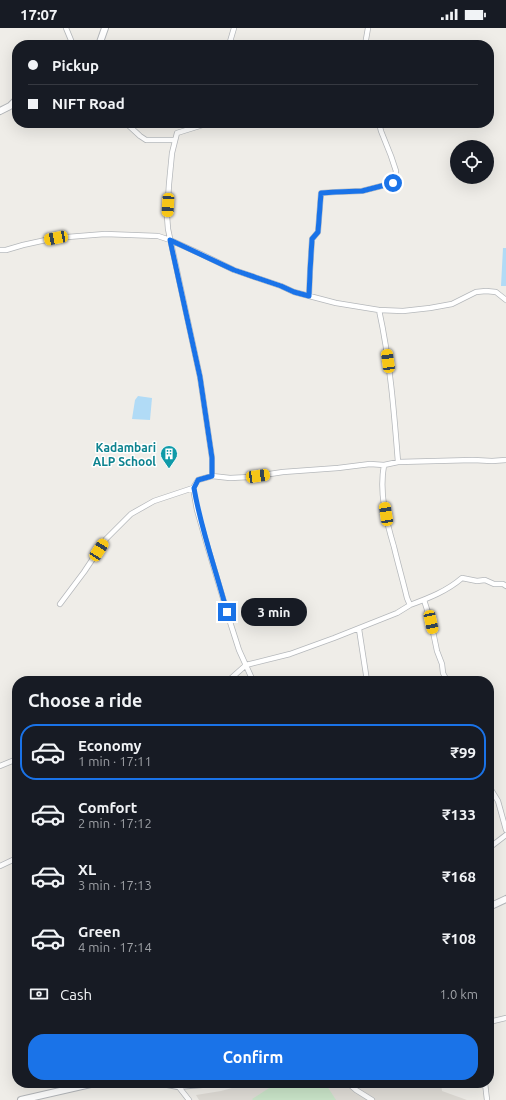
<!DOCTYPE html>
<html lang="en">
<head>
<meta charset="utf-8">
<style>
  body { margin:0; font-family:Ubuntu,sans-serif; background:#20242c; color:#f1f3f6; height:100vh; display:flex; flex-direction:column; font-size:15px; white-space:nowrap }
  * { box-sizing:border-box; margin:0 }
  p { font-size:13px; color:#9ea1a6 }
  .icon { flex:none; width:22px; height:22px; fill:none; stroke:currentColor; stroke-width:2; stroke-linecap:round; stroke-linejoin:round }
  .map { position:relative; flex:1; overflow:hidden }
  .sheet { position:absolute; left:12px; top:648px; width:482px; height:412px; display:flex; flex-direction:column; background:#171b24; border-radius:16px; box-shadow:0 4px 16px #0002 }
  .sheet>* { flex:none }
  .banner { position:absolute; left:12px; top:12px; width:482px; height:88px; border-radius:16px; box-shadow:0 4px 16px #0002; display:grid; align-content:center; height:88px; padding:0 16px; background:#171b24 }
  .fabs { position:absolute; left:450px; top:112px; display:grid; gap:8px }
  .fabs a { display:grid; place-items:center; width:44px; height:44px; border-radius:50%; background:#171b24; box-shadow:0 4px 16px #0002; font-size:20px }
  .end { position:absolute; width:18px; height:18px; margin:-9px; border:5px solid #1a73e8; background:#fff; box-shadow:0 0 0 2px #fff }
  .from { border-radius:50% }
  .bubble { position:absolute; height:28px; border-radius:14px; background:#171b24; box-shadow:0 4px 16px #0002; font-size:13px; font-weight:600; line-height:28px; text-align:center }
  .car { position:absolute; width:12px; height:24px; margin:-12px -6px; border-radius:5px; box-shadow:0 0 3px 1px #0007; background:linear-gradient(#f5c518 24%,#345 0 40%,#f5c518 0 76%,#345 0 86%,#f5c518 0) }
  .banner b { display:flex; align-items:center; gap:14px; height:38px; font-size:15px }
  .banner b+b { border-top:1px solid #363941 }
  .banner i { width:10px; height:10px; background:#f1f3f6 }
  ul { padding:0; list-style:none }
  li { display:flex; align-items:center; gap:12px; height:56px; margin:0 8px 6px; padding:0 8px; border:2px solid transparent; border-radius:16px }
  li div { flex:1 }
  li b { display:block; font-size:15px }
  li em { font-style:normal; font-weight:600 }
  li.current { border-color:#1a73e8 }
  li>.icon { width:36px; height:36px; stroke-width:1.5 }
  h2 { padding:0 16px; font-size:18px; line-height:48px }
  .pay { display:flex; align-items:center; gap:10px; height:44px; padding:0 16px; font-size:15px }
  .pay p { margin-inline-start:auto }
  .cta { display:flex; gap:8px; margin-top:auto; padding:8px 16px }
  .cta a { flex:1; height:46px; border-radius:16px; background:#1a73e8; color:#fff; font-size:16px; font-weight:600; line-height:46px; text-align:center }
  .status { display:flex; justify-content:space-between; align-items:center; height:28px; padding:0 20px; background:#171b24; direction:ltr }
  .status svg { height:11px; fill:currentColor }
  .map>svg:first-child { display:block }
  .education { fill:#dfdcd6 }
  .green { fill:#c9e4c8 }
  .water { fill:#b1dbf6 }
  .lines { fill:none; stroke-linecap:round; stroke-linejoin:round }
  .street-casing { stroke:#b5b8bb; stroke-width:6 }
  .secondary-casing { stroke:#b4b7ba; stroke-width:8 }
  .street { stroke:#fff; stroke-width:4.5 }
  .secondary { stroke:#fff; stroke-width:6 }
  .route { stroke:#1a73e8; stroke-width:5 }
  .labels { text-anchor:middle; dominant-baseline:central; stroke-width:3; stroke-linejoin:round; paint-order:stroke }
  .culture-label { font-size:12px; font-weight:bold; fill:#0d838f; stroke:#fff; text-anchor:end }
</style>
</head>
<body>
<div class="status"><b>17:07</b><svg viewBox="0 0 49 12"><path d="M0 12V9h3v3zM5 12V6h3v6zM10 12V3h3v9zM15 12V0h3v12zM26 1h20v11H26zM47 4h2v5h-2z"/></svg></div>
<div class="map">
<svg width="506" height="1072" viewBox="0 0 506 1072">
  <rect width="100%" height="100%" fill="#efede8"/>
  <path class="education" d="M250,1055h191l1,8 25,9h-268l-3,-5 25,-4z"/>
  <path class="green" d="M277,1055h48l11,17h-83l-1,-1z"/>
  <path class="water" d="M503,220h3v38h-5z
    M138,368l14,2 -2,22 -18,-1 3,-19z"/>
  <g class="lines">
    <defs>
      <path id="street" d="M66,0l7,17
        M229,17l5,-17
        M365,17l3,-17
        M126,95l14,13 6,4h29
        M209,95l-32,10 -5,20 -3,31 -2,32 1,13 32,148 12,81v18
        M0,222h6l17,-5 32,-7 50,-4 53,2 12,4 31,14 33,16 47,16 13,6 42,11 43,7 24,1 27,-3 22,-4 24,-12 10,-1 10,1 10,8
        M309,268l1,-24 2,-33 6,-7 3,-39 15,-1 26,-1 31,-8 3,-12 -5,-15 -10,-25 -2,-8
        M379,282c11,50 15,101 19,152
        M384,437c-5,28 2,55 10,82 4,17 9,34 13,51l3,7c19,-7 37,-14 52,-27l15,3 8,-1 9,4h9l3,2
        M424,572l7,22 6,29 5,13 1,9 4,8
        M60,576l24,-32 22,-33 25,-25 23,-13 39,-13
        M359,601l8,52
        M228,653l18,-16 44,-11 44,-16 63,-25 13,-8
        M253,653l-14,-31 -8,-25 -24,-80 -10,-35 -4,-22 5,-8 14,-4 18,2 20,-1 33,-5 55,-4 32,-4 14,1 14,-3 75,-2 19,1 14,-1
        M0,738l17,-7
        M489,755l1,5 8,13 8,29
        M489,820l17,-13
        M0,838l17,-8
        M489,994l17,-4
        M348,1055l8,7 16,10
        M485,1055l2,17
        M178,1058l11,14"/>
      <path id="secondary" d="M99,17l6,-17
        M0,83l10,-5 7,-7
        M489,879l17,-8
        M162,1055l16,3 37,-3
        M21,1072l74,-17"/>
    </defs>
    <use href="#street" class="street-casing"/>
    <use href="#secondary" class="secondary-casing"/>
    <use href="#street" class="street"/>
    <use href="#secondary" class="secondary"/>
  </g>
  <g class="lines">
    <path class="route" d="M227,584c-11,-42 -26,-82 -33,-124l4,-8 14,-4v-18l-12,-81 -30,-137 64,30 47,16 13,6 15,4 1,-24 2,-33 6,-7 3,-39 15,-1 26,-1 31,-8"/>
  </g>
  <defs>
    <symbol id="building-pin" viewBox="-11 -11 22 30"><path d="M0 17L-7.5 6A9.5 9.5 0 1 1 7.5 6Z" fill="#0f9aa8" stroke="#fff"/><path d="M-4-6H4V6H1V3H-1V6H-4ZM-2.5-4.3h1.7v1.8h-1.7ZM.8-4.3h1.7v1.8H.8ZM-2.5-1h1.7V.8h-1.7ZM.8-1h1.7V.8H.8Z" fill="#fff"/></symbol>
  </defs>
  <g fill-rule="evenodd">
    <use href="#building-pin" x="159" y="416" width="20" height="27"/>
  </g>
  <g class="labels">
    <g class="culture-label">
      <text x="156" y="419">Kadambari<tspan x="156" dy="14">ALP School</tspan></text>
    </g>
  </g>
</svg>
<div class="fabs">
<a><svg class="icon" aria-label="locate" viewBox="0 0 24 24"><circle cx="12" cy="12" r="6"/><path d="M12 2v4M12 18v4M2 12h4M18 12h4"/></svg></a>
</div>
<i class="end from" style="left:393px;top:155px"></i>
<i class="end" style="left:227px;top:584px"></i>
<div class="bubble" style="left:241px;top:570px;width:66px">3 min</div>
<i class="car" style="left:168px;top:177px;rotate:183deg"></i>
<i class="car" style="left:56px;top:210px;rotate:259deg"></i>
<i class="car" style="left:388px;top:333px;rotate:352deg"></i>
<i class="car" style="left:258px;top:448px;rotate:82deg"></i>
<i class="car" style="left:386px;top:486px;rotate:351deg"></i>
<i class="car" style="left:99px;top:522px;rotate:33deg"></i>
<i class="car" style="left:431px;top:594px;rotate:168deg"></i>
<div class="banner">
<b><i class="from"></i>Pickup</b>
<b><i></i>NIFT Road</b>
</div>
<section class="sheet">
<h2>Choose a ride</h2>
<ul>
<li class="current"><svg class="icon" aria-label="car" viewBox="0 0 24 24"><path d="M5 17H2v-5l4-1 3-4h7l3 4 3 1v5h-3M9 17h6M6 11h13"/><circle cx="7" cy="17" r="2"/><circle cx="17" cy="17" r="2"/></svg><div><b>Economy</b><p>1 min · 17:11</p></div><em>₹99</em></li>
<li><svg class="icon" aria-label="car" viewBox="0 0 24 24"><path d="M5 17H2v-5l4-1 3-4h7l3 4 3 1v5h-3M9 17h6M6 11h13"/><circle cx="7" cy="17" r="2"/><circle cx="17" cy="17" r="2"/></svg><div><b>Comfort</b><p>2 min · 17:12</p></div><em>₹133</em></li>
<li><svg class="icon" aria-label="car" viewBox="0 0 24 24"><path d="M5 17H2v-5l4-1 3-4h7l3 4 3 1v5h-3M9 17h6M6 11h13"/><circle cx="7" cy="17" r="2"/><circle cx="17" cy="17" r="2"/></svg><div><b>XL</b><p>3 min · 17:13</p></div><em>₹168</em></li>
<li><svg class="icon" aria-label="car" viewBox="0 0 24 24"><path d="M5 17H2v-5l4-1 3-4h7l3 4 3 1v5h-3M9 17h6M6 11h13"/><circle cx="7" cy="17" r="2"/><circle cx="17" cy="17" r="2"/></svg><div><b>Green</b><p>4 min · 17:14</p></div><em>₹108</em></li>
</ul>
<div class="pay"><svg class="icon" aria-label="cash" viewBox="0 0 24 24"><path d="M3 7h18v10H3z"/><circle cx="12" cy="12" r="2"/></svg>Cash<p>1.0 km</p></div>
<div class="cta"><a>Confirm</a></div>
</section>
</div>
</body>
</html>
